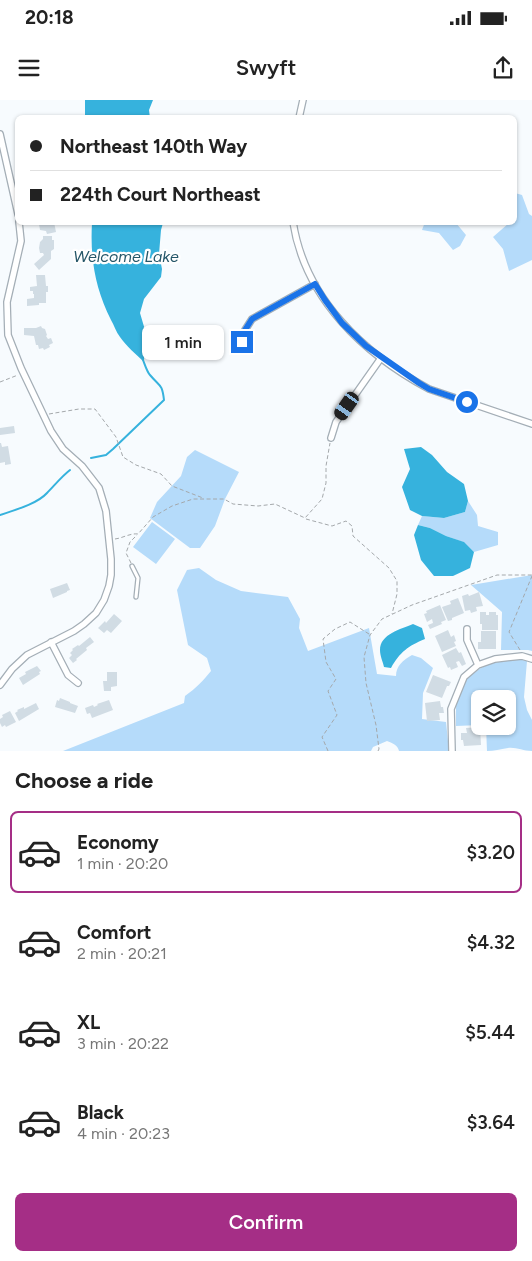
<!DOCTYPE html>
<html lang="en">
<head>
<meta charset="utf-8">
<style>
  body { margin:0; font-family:Figtree,sans-serif; background:#f2f2f2; color:#222; height:100vh; display:flex; flex-direction:column; font-size:19px; white-space:nowrap }
  * { box-sizing:border-box; margin:0 }
  p { font-size:16px; color:#767676 }
  .icon { flex:none; width:28px; height:28px; fill:none; stroke:currentColor; stroke-width:2; stroke-linecap:round; stroke-linejoin:round }
  .map { position:relative; height:651px; overflow:hidden }
  .details { display:flex; flex-direction:column; background:#fff; flex:1 }
  .details>* { flex:none }
  .guide { position:absolute; left:15px; top:15px; width:502px; height:110px; border-radius:8px; box-shadow:0 1px 4px #0004; display:grid; align-content:center; height:110px; padding:0 15px; background:#fff }
  .fabs { position:absolute; left:471px; top:590px; display:grid; gap:10px }
  .fabs a { display:grid; place-items:center; width:45px; height:45px; border-radius:8px; background:#fff; box-shadow:0 1px 4px #0004; font-size:25px }
  .end { position:absolute; width:22px; height:22px; margin:-11px; border:6px solid #1a73e8; background:#fff; box-shadow:0 0 0 2px #fff }
  .from { border-radius:50% }
  .bubble { position:absolute; height:35px; border-radius:8px; background:#fff; box-shadow:0 1px 4px #0004; font-size:16px; font-weight:600; line-height:35px; text-align:center }
  .car { position:absolute; width:15px; height:30px; margin:-15px -8px; border-radius:6px; box-shadow:0 0 4px 1px #0007; background:linear-gradient(#222 24%,#8ab4d8 0 40%,#222 0 76%,#8ab4d8 0 86%,#222 0) }
  .guide b { display:flex; align-items:center; gap:18px; height:48px; font-size:19px }
  .guide b+b { border-top:1px solid #e0e0e0 }
  .guide i { width:12px; height:12px; background:#222 }
  ul { padding:0; list-style:none }
  li { display:flex; align-items:center; gap:15px; height:82px; margin:0 10px 8px; padding:0 5px; border:2px solid transparent; border-radius:8px }
  li div { flex:1 }
  li b { display:block; font-size:19px }
  li em { font-style:normal; font-weight:600 }
  li.on { border-color:#a52e86 }
  li>.icon { width:45px; height:45px; stroke-width:1.5 }
  h2 { padding:0 15px; font-size:22px; line-height:60px }
  .cta { display:flex; gap:10px; margin-top:auto; padding:10px 15px }
  .cta a { flex:1; height:58px; border-radius:8px; background:#a52e86; color:#fff; font-size:20px; font-weight:600; line-height:58px; text-align:center }
  .status { display:flex; justify-content:space-between; align-items:center; height:35px; padding:0 25px; background:#fff; direction:ltr }
  .status svg { height:14px; fill:currentColor }
  header { display:flex; justify-content:space-between; align-items:center; height:65px; padding:0 15px; background:#fff; font-size:22px; font-weight:600 }
  .map>svg:first-child { display:block }
  .green { fill:#b5dbfa }
  .water { fill:#36b2dd }
  .lines { fill:none; stroke-linecap:round; stroke-linejoin:round }
  .stream { stroke:#36b2dd; stroke-width:2 }
  .building { fill:#d1dce4 }
  .lane-casing { stroke:#a4aeb6; stroke-width:5.5 }
  .street-casing { stroke:#a4aeb6; stroke-width:8 }
  .path { stroke:#a4a8ab; stroke-width:1; stroke-dasharray:4 2.5; stroke-linecap:butt }
  .lane { stroke:#fff; stroke-width:3 }
  .street { stroke:#fff; stroke-width:5.5 }
  .route { stroke:#1a73e8; stroke-width:6 }
  .labels { text-anchor:middle; dominant-baseline:central; stroke-width:4.5; stroke-linejoin:round; paint-order:stroke }
  .water-label { font-size:16px; font-style:italic; fill:#265769; stroke:#fff }
</style>
</head>
<body>
<div class="status"><b>20:18</b><svg viewBox="0 0 49 12"><path d="M0 12V9h3v3zM5 12V6h3v6zM10 12V3h3v9zM15 12V0h3v12zM26 1h20v11H26zM47 4h2v5h-2z"/></svg></div>
<header><svg class="icon" aria-label="menu" viewBox="0 0 24 24"><path d="M4 6h16M4 12h16M4 18h16"/></svg>Swyft<svg class="icon" aria-label="share" viewBox="0 0 24 24"><path d="M12 15V3M7 8l5-5 5 5M5 13v7h14v-7"/></svg></header>
<div class="map">
<svg width="532" height="651" viewBox="0 0 532 651">
  <rect width="100%" height="100%" fill="#f7fbfe"/>
  <path class="green" d="M515,93l7,2 7,19 3,2v44l-23,11 -6,-22 -10,-12 16,-14 6,-1z
    M425,122l31,1 10,12 -6,11 -7,4 -14,-17 -17,-3z
    M195,350l44,22 -14,27 -10,27 -15,22h-10l-40,-30 7,-16 24,-26 6,-19z
    M468,401l9,14 1,11 20,6v13l-24,7 -11,-10 -17,-6 -16,-8 -12,-3 4,-9 22,2 21,-6z
    M152,422l23,17 -19,25 -23,-17z
    M199,468l17,12 25,11 47,6 12,22 -1,9 9,23 61,-23 8,46 19,2c0,-10 7,-16 16,-21l9,3 12,10 -10,25 -1,26 24,3 3,29h-50c-1,-6 -7,-8 -12,-10l-14,6 -2,4h-308l121,-48 1,-7c11,-8 18,-15 26,-25l-4,-13 -19,-13 -11,-55 10,-20z
    M532,475v76l-4,-1h-27l1,-38 -31,-27z
    M519,559l8,2 -3,36 3,13 5,10v31c-9,0 -16,-4 -24,-3 -8,1 -14,3 -21,3l-1,-25h22v-27h-28v26l-24,1v-23l11,-25 14,-10 11,-5z"/>
  <path class="water" d="M85,0h68l-4,10 1,8 -65,-1z
    M92,123h71l-2,7 -2,24 3,15 -1,8 -17,22 -4,14 5,17 -1,32c-8,-8 -18,-16 -24,-25 -4,-5 -6,-12 -9,-17 -16,-32 -21,-62 -19,-97z
    M421,347l11,8 15,17 17,12 4,17 -3,11 -21,6 -22,-2 -12,-6 -8,-23 8,-18 -6,-20z
    M418,425l12,3 16,8 18,6 10,10 -4,16 -17,8h-19l-13,-16 -7,-25z
    M413,524l9,4 3,11c-17,7 -25,13 -34,29l-7,-1c-1,-5 -4,-11 -4,-17 0,-16 21,-21 33,-26z"/>
  <g class="lines">
    <path class="stream" d="M91,358l15,-3 7,-6 51,-49c-2,-17 -4,-13 -14,-25 -3,-3 -5,-10 -7,-15
      M0,415c15,-5 37,-11 47,-22 8,-8 14,-16 23,-23"/>
  </g>
  <path class="building" d="M43,122h11l2,10 -9,2 -1,-3 -6,-1 -1,-6 4,-1z
    M43,136h9v4h2v9l-3,2v8l-12,11 -5,-6 10,-9 -1,-2h-3l-1,-5 1,-6 3,-3z
    M36,175h9l1,11h2v6h-2v11h-7v2l-12,1v-7l7,-1v-4h-1v-3h-3v-4l7,-1z
    M41,226l1,2 3,1 2,6 -1,1 2,3 3,-1 2,5 -4,2 1,2 -6,3 -1,-2 -4,1 -1,-4h-2l-2,-9 -10,-1v-7h12z
    M14,326l1,7 -15,2v-7z
    M0,343h1l1,4 6,-1 3,18 -6,1v-3l-5,1z
    M67,483l3,7 -3,1v1l-14,6 -3,-9z
    M479,492l4,14 -7,1 1,4 -6,2 -1,-3 -5,1 -3,-15 6,-2 1,2z
    M458,498l6,15 -12,5v2l-4,1 -6,-14 9,-3 -1,-3z
    M440,505l6,15 -5,2 1,2 -12,5 -2,-4 5,-2 -1,-4 -5,3 -3,-8 3,-1 -1,-2z
    M480,512h6v3h3v-3h7v3h2v15h-16v-6h-2z
    M114,514l8,7 -11,12 -4,-3 -3,3 -6,-5 7,-7 1,2z
    M448,530l3,7 3,-2 2,6 -2,1 2,4 -14,6 -7,-16z
    M481,531h15v18h-18v-7h3z
    M90,537l4,5 -8,6 1,2 -11,9 1,1 -4,3 -4,-5 3,-3 -2,-2 3,-3 -1,-1 6,-4 1,1z
    M456,548l3,5 2,-1 5,12 -4,2 -3,-5 -3,1 2,5 -7,3 -1,-3 -2,1 -6,-13z
    M37,566l4,5 -2,1 1,2 -17,11 -4,-7 7,-4 -1,-2z
    M107,572h10v14l-6,1v4h-7l-1,-10h4z
    M433,575l18,7 -2,4h-2l-5,12 -16,-6z
    M60,598l10,4v1l8,3 -3,7 -20,-6 2,-7 2,1z
    M109,600l4,10 -21,8 -2,-5 -3,1 -2,-6 8,-3 1,2 4,-2 -1,-1z
    M440,601l1,6h2l1,6h-5l1,7 -13,1 -2,-18z
    M36,603l3,6 -20,12 -4,-8 3,-2 -1,-1 7,-3v2z
    M10,611l6,11 -10,5 -1,-2 -3,2 -2,-4v-4l3,-2 -1,-2z
    M480,627l1,18 -17,1 -1,-6h-2v-7h6l-1,-5z"/>
  <g class="lines">
    <defs>
      <path id="lane" d="M132,466l6,12 -2,19"/>
      <path id="street" d="M299,18l4,-18
        M0,34l18,80
        M293,122c12,77 71,132 136,167l103,35
        M242,242l3,-12 7,-11 63,-35
        M331,338l5,-16 45,-64
        M467,529v11l11,25
        M51,542l17,33 10,8
        M0,585l12,-16 15,-14 47,-24 10,-7 12,-11 8,-13 5,-14 2,-11v-16l-5,-48 -7,-23 -17,-22 -19,-17 -12,-18 -30,-63 -13,-33 -1,-33 14,-61 -2,-19
        M452,651l-1,-42 13,-32 14,-12 17,-6 27,-3 10,3"/>
    </defs>
    <use href="#lane" class="lane-casing"/>
    <use href="#street" class="street-casing"/>
    <path class="path" d="M0,282l18,-7
      M49,314l30,-5h16l21,28 7,20 13,8 25,9 11,12 31,12
      M306,419l26,7 14,-5 6,5 1,10 36,32 8,13v13l-5,20
      M115,439c8,-1 15,-6 23,-5l15,-17 19,-11 21,-7h31l9,5 25,2 17,-2 30,14 17,-19 4,-16v-17l4,-23
      M131,463l-5,-10 4,-11 7,-7
      M520,550l-11,-18 23,-56
      M328,651l-6,-14 15,-22 -9,-24 8,-12 -10,-17 -3,-23 12,-10 15,-7 19,12
      M378,651l1,-2 -3,-24 -10,-42 -2,-26 6,-22 12,-16 30,-14 85,-30h35"/>
    <use href="#lane" class="lane"/>
    <use href="#street" class="street"/>
  </g>
  <g class="lines">
    <path class="route" d="M242,242l3,-12 7,-11 63,-35 10,16 17,23 24,23 53,37 10,6 38,13"/>
  </g>
  <g class="labels">
    <g class="water-label">
      <text x="126" y="156">Welcome Lake</text>
    </g>
  </g>
</svg>
<div class="fabs">
<a><svg class="icon" aria-label="layers" viewBox="0 0 24 24"><path d="M12 4l9 5-9 5-9-5zM3 14l9 5 9-5"/></svg></a>
</div>
<i class="end from" style="left:467px;top:302px"></i>
<i class="end" style="left:242px;top:242px"></i>
<div class="bubble" style="left:142px;top:225px;width:82px">1 min</div>
<i class="car" style="left:347px;top:306px;rotate:215deg"></i>
<div class="guide">
<b><i class="from"></i>Northeast 140th Way</b>
<b><i></i>224th Court Northeast</b>
</div>
</div>
<section class="details">
<h2>Choose a ride</h2>
<ul>
<li class="on"><svg class="icon" aria-label="car" viewBox="0 0 24 24"><path d="M5 17H2v-5l4-1 3-4h7l3 4 3 1v5h-3M9 17h6M6 11h13"/><circle cx="7" cy="17" r="2"/><circle cx="17" cy="17" r="2"/></svg><div><b>Economy</b><p>1 min · 20:20</p></div><em>$3.20</em></li>
<li><svg class="icon" aria-label="car" viewBox="0 0 24 24"><path d="M5 17H2v-5l4-1 3-4h7l3 4 3 1v5h-3M9 17h6M6 11h13"/><circle cx="7" cy="17" r="2"/><circle cx="17" cy="17" r="2"/></svg><div><b>Comfort</b><p>2 min · 20:21</p></div><em>$4.32</em></li>
<li><svg class="icon" aria-label="car" viewBox="0 0 24 24"><path d="M5 17H2v-5l4-1 3-4h7l3 4 3 1v5h-3M9 17h6M6 11h13"/><circle cx="7" cy="17" r="2"/><circle cx="17" cy="17" r="2"/></svg><div><b>XL</b><p>3 min · 20:22</p></div><em>$5.44</em></li>
<li><svg class="icon" aria-label="car" viewBox="0 0 24 24"><path d="M5 17H2v-5l4-1 3-4h7l3 4 3 1v5h-3M9 17h6M6 11h13"/><circle cx="7" cy="17" r="2"/><circle cx="17" cy="17" r="2"/></svg><div><b>Black</b><p>4 min · 20:23</p></div><em>$3.64</em></li>
</ul>
<div class="cta"><a>Confirm</a></div>
</section>
</body>
</html>
